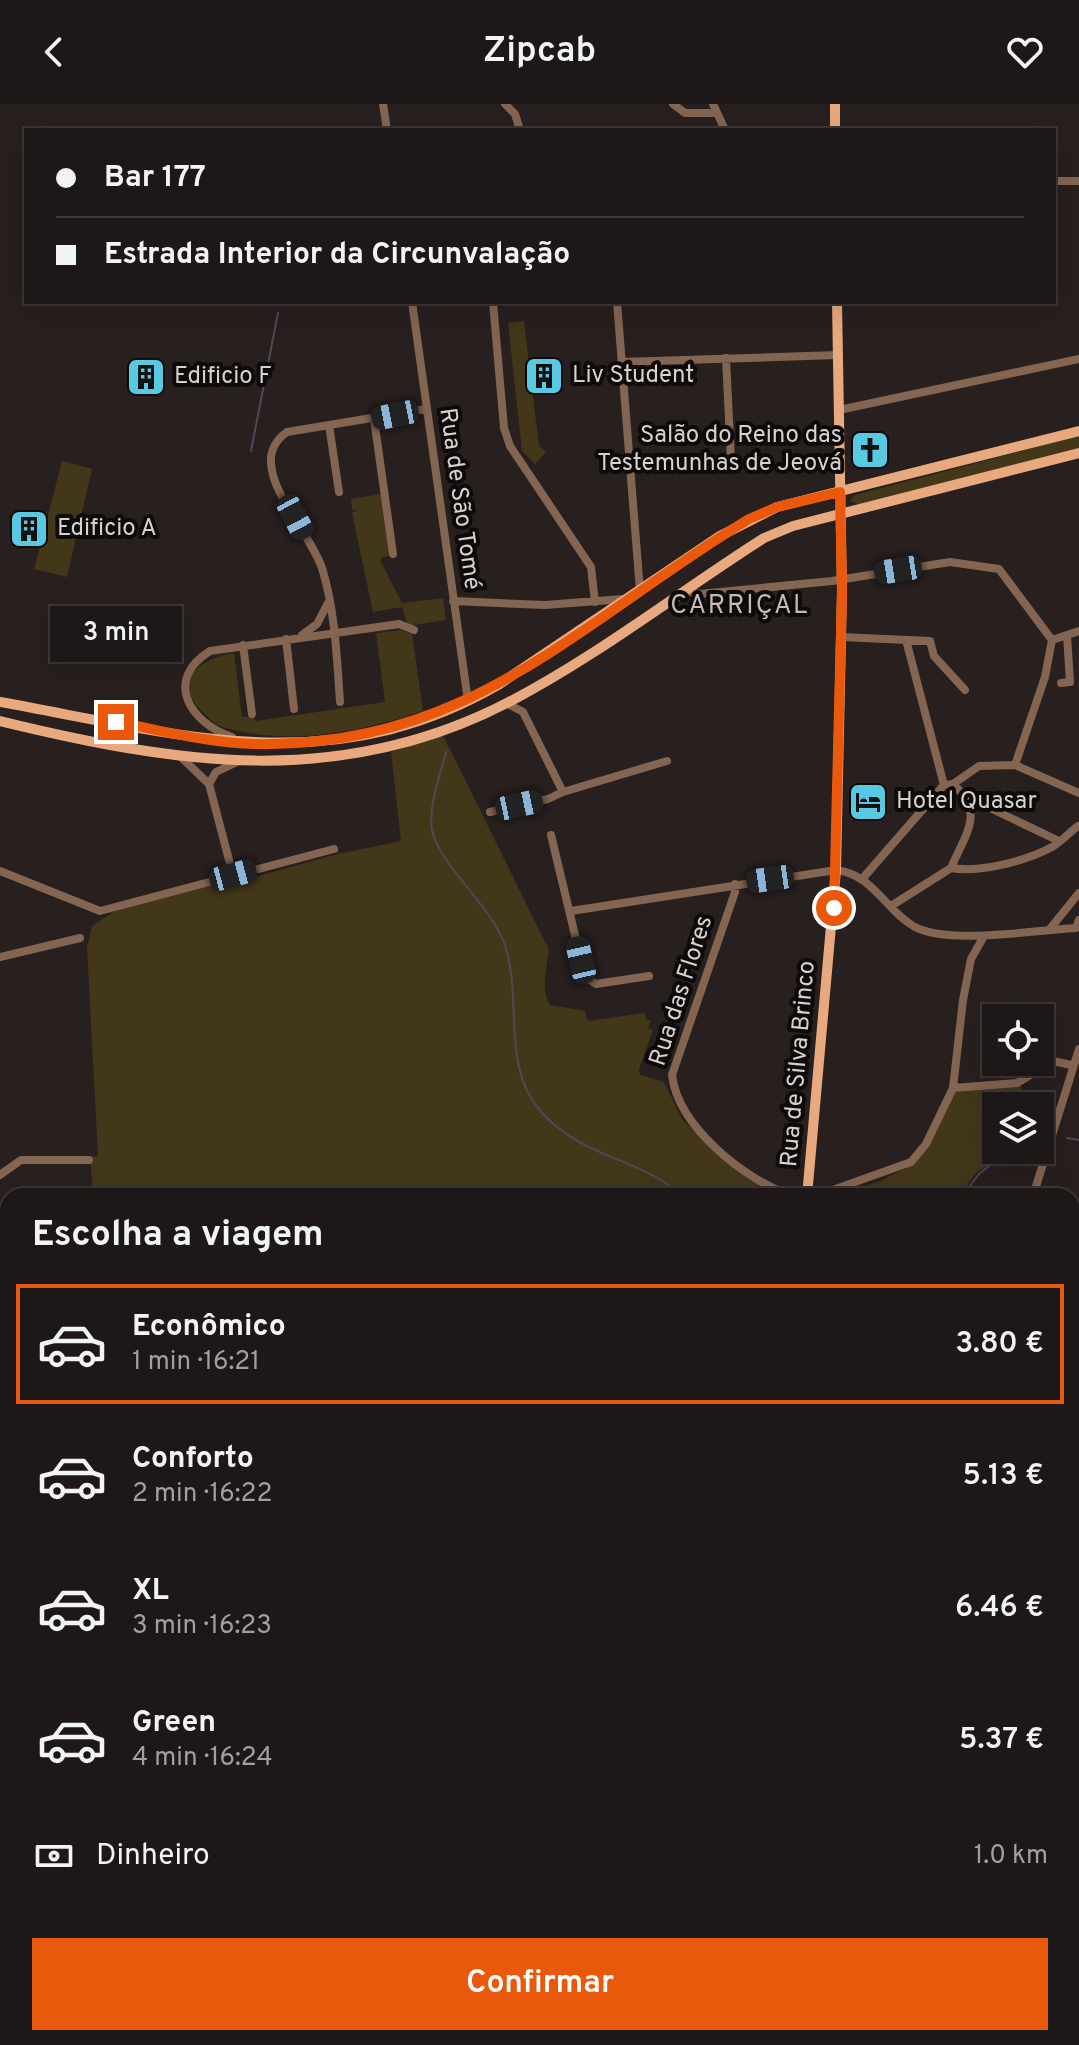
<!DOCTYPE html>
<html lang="pt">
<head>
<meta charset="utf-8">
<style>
  body { margin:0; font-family:Overpass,sans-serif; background:#262020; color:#f1f3f6; height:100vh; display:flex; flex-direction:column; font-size:30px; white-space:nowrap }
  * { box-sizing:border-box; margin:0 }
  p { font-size:26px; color:#a19fa1 }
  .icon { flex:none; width:44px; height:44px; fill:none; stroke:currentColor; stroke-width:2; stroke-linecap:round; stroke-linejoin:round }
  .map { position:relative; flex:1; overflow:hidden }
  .panel { position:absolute; left:0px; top:1084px; width:1080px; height:858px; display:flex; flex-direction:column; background:#1e1717; border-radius:24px 24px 0 0; box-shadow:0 8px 32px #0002,0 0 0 2px #3c3636 }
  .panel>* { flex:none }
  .banner { position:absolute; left:24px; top:24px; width:1032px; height:176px; border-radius:0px; box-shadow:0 8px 32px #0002,0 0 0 2px #3c3636; display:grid; align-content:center; height:176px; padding:0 32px; background:#1e1717 }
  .tools { position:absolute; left:982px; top:900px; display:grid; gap:16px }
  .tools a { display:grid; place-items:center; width:72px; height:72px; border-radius:0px; background:#1e1717; box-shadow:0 8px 32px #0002,0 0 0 2px #3c3636; font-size:40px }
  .end { position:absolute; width:36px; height:36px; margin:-18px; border:10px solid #ea580c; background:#fff; box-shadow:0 0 0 4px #fff }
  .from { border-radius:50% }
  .bubble { position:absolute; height:56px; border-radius:0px; background:#1e1717; box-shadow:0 8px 32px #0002,0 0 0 2px #3c3636; font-size:26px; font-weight:600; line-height:56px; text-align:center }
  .car { position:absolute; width:24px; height:48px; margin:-24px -12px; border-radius:10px; box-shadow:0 0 6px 2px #0007; background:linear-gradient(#222 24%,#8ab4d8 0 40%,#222 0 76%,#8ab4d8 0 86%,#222 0) }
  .banner b { display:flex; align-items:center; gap:28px; height:76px; font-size:30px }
  .banner b+b { border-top:2px solid #3c3636 }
  .banner i { width:20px; height:20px; background:#f1f3f6 }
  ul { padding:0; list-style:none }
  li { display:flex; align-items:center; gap:24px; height:120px; margin:0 16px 12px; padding:0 16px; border:4px solid transparent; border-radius:0px }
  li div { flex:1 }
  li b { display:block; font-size:30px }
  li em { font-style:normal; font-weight:600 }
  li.active { border-color:#ea580c }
  li>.icon { width:72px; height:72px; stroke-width:1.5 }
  h2 { padding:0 32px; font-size:36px; line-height:96px }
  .pay { display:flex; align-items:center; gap:20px; height:88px; padding:0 32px; font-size:30px }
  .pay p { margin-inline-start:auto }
  .button { display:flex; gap:16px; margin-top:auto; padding:16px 32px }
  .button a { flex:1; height:92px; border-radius:0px; background:#ea580c; color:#fff; font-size:32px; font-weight:600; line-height:92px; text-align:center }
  header { display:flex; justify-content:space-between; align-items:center; height:104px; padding:0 32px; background:#1e1717; font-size:36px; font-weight:600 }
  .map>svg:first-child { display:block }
  .green { fill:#43371a }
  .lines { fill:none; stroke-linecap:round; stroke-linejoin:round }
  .stream { stroke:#534656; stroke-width:2 }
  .minor { stroke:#846551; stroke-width:8 }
  .major { stroke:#e9a97e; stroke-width:10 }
  .rail-casing { stroke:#928b8a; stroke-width:5 }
  .rail { stroke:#0e0a0a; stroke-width:2; stroke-dasharray:6; stroke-linecap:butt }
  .route { stroke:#ea580c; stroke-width:10 }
  .labels { text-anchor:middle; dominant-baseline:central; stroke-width:8; stroke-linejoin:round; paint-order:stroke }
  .poi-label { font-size:24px; fill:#d7d1d0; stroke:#0e0a0a; text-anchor:start }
  .street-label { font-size:24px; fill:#d7d1d0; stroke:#0e0a0a }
  .neighbourhood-label { font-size:26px; letter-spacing:2px; fill:#c6baba; stroke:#0e0a0a }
</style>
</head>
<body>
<header><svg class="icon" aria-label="back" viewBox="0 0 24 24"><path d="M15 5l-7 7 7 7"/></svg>Zipcab<svg class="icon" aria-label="heart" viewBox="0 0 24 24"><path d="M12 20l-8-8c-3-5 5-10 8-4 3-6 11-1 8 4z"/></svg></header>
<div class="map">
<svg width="1079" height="1941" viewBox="0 0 1079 1941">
  <rect width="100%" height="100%" fill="#281f1f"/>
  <path class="green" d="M524,217l15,125 7,6 -11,12 -13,-13 -14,-128z
    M1079,332v13l-221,55 -9,-3 6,-6z
    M62,357l30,8 -25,108 -33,-8z
    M381,390l9,62 -9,2v4l21,41 41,-5 3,22 -38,6 -6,-19 -29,5 -21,-99 5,-3h-5l-1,-11z
    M401,526l11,4 11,77c-63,21 -136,36 -200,16 -8,-2 -14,-9 -20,-15 -33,-31 -3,-54 31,-59l8,64h12l2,4 129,-19 -9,-69z
    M443,631l106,215c-2,17 -9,39 1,55l35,6 3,10 57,-8 1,7h5l-3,8 5,2 -14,39 1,6 24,7 19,39 77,63 -1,12h-666l-3,-39 8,-1 -11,-208 5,-22 25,-16 104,-27 1,3 116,-32 63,-13 -10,-89z
    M1021,980l1,22h-26v44h10l-31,24 -15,22h-126l44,-14 36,-18 41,-73z"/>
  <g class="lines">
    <path class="stream" d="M251,347l27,-138
      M446,648c-6,24 -18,54 -14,78 7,35 58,74 72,113 20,55 -5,122 38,170 42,46 100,45 140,83
      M1067,1034l12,2
      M1040,1035h3
      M962,1092l17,-22 30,-24"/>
    <path class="minor" d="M383,0l4,26
      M505,0l10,10 5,16
      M673,0l12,9h32
      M713,0l12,26
      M1054,77h25
      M412,198l56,399
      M493,198l11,126 6,18 81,121 4,35
      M617,198l23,289
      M726,254l5,103
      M621,258l217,-7
      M839,306l240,-51
      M374,315l19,135
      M329,321l10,67
      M685,487l15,3 132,-13 118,-19 49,7 53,71 -7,37 -30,88 64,28
      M453,497l92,4 78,-6
      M302,531l15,-11 11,-21
      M841,533l89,4 4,15 31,34
      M286,535l8,70
      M906,536l38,145
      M1052,536l27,-9
      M243,541l9,69
      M1061,579l9,-1 -3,-47
      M340,598c-3,-44 -5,-92 -18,-134 -11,-32 -50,-73 -51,-105 -1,-13 6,-24 16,-31l139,-23
      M232,633c-42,-14 -69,-57 -22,-86l189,-27 15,6
      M181,653l28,27 24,91
      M209,680l7,-12 21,-10
      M563,688l104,-31
      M992,705l67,32
      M490,708l58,-13 15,-7 -40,-80 -17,-9
      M551,731l34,142 11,7 53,-8
      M951,764c14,-34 35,-55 2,-84
      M0,767l100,40 234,-62
      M863,774l81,-93 9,-1 26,-18 36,-1
      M735,780v8l-63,183c6,52 74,106 121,121
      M891,802l60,-38c29,5 75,-7 101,-21 9,-5 18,-15 26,-21
      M571,807l265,-41c37,4 50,41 79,57 34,18 122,3 161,1l3,-8
      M1049,826l30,-37
      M0,853l80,-19
      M953,984l64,-5 36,-22 18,4
      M0,1071l21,-15h68
      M816,1092l95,-34 15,-18 27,-56 10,-88 8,-41 13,-23
      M1033,1092l46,-147
      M0,1114l8,13
      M1072,1191l7,-2
      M1072,1323l7,3
      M0,1365l8,1
      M1072,1366l7,1
      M1072,1406l7,-26
      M0,1462l8,4
      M1072,1528l7,-2
      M1072,1573l7,11
      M1078,1635l1,-21
      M0,1693l8,-8
      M1072,1826l7,-7
      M0,1833l8,3
      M529,1934l8,7
      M18,1941l1,-7
      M143,1941l1,-7
      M722,1941l28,-7
      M957,1941l1,-7
      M1034,1941l2,-7"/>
    <path class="major" d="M835,0v26
      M0,598c178,32 330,80 498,-17l222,-149 57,-29 302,-76
      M0,617c177,43 340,69 509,-19 90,-47 170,-110 255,-164l29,-12 286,-73
      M807,1092l29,-326 6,-279 -5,-289
      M1072,1636l7,-2
      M319,1941l9,-7
      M773,1941v-7"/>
    <defs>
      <path id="rail" d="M0,1284l8,2
        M1072,1340h7"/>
    </defs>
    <use href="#rail" class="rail-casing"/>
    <use href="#rail" class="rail"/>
  </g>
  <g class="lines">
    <path class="route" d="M116,618c45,8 92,21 138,22 215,5 325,-122 495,-225l28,-12 63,-15 2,99 -8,317"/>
  </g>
  <defs>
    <symbol id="building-square" viewBox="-11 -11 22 22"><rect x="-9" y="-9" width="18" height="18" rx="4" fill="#57c9e2" stroke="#0e0a0a"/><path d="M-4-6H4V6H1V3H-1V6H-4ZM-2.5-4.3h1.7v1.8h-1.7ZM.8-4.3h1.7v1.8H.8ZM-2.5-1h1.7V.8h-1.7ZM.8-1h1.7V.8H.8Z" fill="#111"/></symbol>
    <symbol id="church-square" viewBox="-11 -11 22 22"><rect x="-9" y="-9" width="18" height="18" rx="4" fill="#57c9e2" stroke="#0e0a0a"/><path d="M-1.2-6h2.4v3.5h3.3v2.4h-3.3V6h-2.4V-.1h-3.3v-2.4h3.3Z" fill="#111"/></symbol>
    <symbol id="hotel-square" viewBox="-11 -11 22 22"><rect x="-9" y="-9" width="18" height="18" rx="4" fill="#57c9e2" stroke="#0e0a0a"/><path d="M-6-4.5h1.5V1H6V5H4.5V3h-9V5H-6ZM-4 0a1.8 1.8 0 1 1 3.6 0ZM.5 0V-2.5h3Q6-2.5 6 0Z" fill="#111"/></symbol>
  </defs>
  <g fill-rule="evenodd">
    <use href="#building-square" x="522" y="250" width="44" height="44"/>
    <use href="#building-square" x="124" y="251" width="44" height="44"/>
    <use href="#church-square" x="848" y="324" width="44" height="44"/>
    <use href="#building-square" x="7" y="403" width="44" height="44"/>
    <use href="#hotel-square" x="846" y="676" width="44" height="44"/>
  </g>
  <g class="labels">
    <g class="poi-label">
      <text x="572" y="272">Liv Student</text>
      <text x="174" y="273">Edificio F</text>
      <text x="842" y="332" text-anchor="end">Salão do Reino das<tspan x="842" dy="28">Testemunhas de Jeová</tspan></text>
      <text x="57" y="425">Edificio A</text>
      <text x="896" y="698">Hotel Quasar</text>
    </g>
    <g class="street-label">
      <text transform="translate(459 395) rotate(82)">Rua de São Tomé</text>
      <text transform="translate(682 887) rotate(-72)">Rua das Flores</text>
      <text transform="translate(799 960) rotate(-85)">Rua de Silva Brinco</text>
    </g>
    <g class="neighbourhood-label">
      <text x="740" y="502">CARRIÇAL</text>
    </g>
  </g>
</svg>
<div class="tools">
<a><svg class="icon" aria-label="locate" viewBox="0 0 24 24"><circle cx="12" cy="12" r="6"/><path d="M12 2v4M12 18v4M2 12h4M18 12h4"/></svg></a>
<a><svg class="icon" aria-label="layers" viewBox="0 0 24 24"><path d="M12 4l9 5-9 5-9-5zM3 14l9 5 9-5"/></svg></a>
</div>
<i class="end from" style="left:834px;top:804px"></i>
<i class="end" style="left:116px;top:618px"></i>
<div class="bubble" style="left:50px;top:502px;width:132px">3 min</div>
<i class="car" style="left:395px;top:311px;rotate:259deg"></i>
<i class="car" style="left:295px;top:413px;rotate:152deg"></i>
<i class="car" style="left:898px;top:466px;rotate:261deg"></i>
<i class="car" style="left:519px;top:701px;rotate:78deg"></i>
<i class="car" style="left:233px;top:771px;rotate:75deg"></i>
<i class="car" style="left:770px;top:775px;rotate:262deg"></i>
<i class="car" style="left:581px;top:856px;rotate:347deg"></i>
<div class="banner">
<b><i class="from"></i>Bar 177</b>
<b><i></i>Estrada Interior da Circunvalação</b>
</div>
<section class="panel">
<h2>Escolha a viagem</h2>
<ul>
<li class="active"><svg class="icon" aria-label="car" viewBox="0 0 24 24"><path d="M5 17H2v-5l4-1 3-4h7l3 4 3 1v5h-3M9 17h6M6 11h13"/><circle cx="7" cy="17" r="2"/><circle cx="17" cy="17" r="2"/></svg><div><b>Econômico</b><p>1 min · 16:21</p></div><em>3.80 €</em></li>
<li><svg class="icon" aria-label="car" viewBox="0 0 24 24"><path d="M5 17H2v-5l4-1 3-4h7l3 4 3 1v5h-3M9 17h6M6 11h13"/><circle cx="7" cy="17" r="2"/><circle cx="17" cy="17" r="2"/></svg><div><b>Conforto</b><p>2 min · 16:22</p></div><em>5.13 €</em></li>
<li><svg class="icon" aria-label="car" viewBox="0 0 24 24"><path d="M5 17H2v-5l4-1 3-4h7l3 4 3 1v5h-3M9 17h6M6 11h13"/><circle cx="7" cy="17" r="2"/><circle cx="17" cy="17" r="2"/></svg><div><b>XL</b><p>3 min · 16:23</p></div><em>6.46 €</em></li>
<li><svg class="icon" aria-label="car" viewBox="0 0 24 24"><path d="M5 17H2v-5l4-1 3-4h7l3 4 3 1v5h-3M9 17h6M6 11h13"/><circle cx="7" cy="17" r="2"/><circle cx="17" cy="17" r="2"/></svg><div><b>Green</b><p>4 min · 16:24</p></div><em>5.37 €</em></li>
</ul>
<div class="pay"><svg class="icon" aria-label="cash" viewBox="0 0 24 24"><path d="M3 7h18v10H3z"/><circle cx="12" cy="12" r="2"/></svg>Dinheiro<p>1.0 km</p></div>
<div class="button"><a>Confirmar</a></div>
</section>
</div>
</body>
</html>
